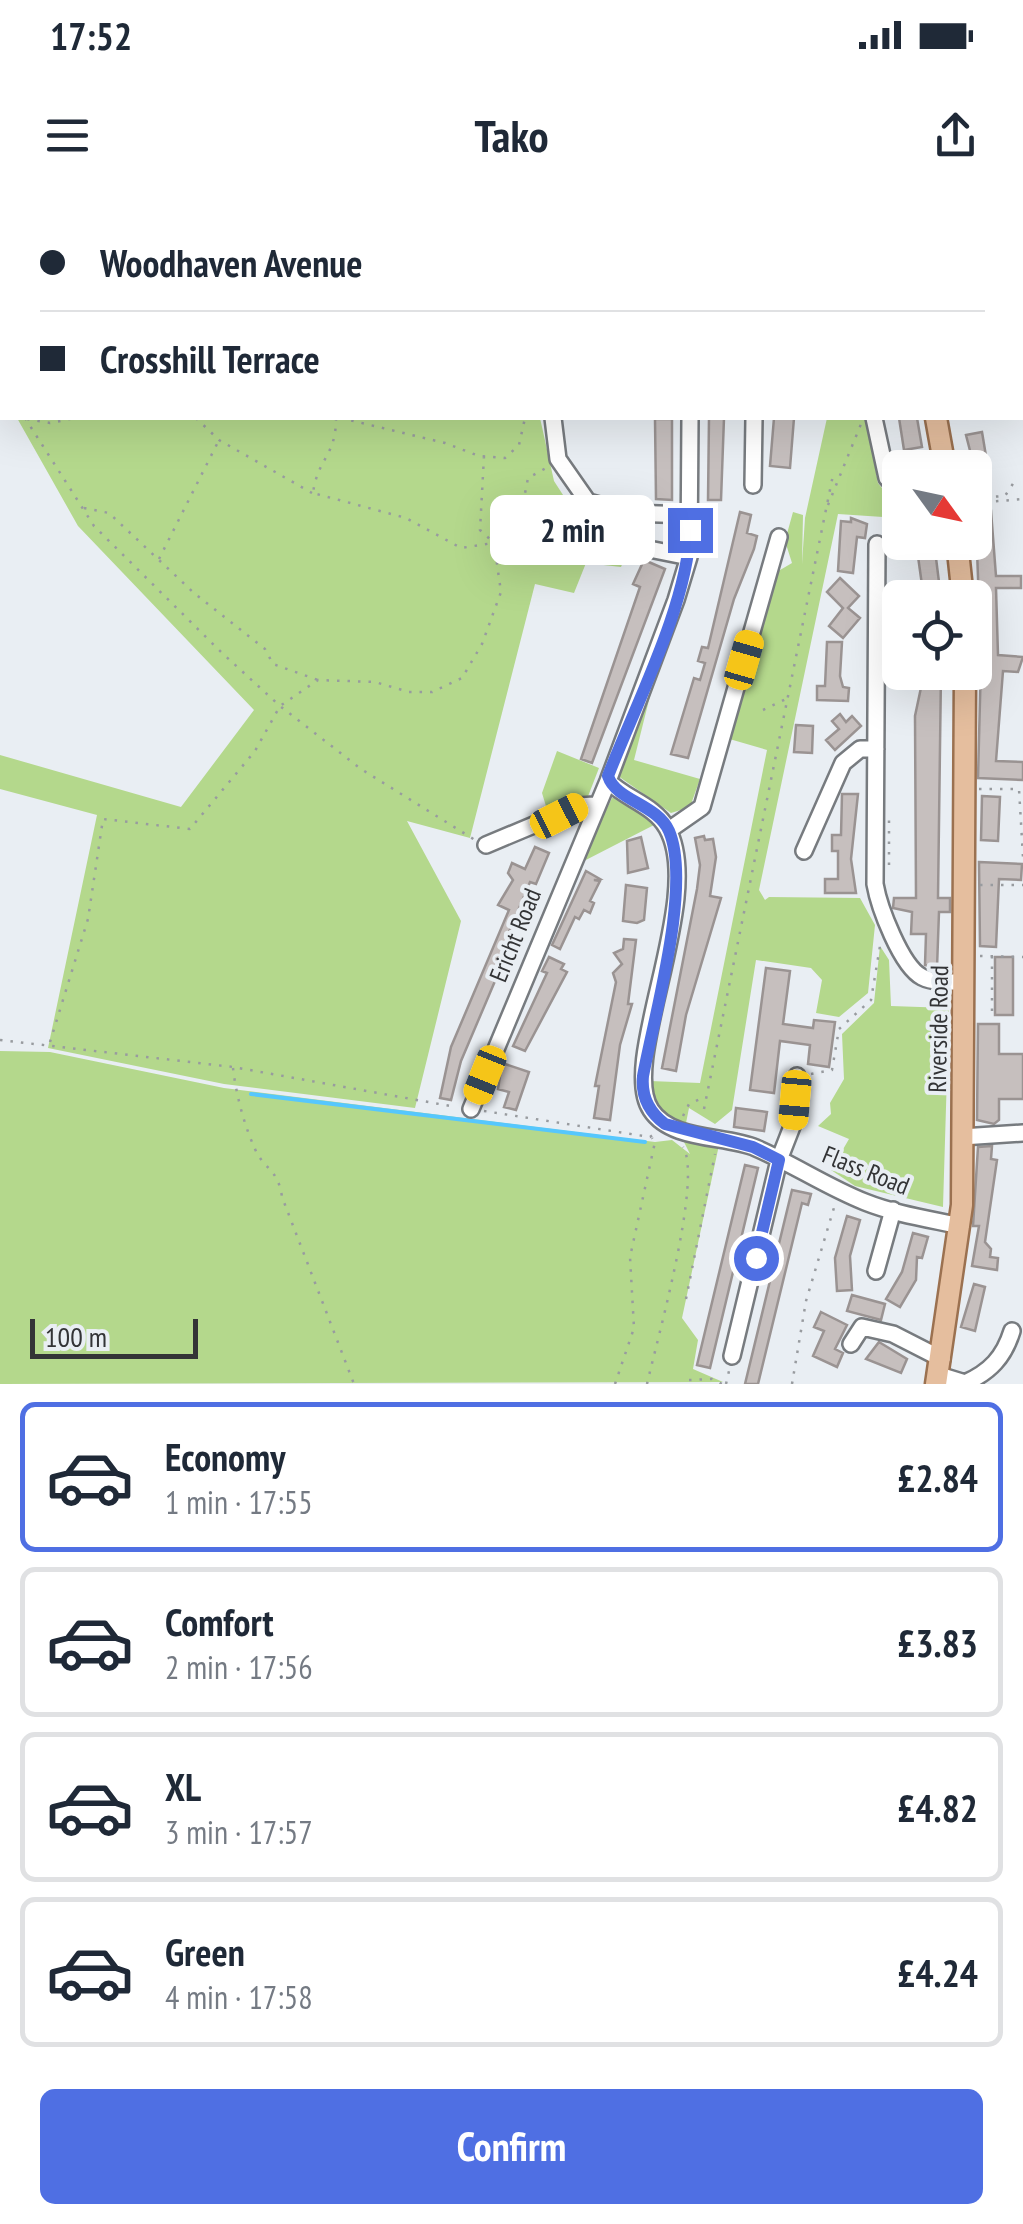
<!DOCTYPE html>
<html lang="en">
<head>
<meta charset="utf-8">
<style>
  body { margin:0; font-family:"PT Sans Narrow",sans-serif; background:#f6f6f7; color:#1f2937; height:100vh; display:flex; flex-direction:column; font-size:38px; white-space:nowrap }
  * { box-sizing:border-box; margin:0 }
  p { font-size:32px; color:#747a83 }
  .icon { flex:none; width:55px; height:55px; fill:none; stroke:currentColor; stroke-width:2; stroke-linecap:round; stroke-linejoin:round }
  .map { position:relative; height:1184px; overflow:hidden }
  .details { display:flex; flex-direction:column; background:#fff; flex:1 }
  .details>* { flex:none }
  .hud { position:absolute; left:0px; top:0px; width:1025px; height:220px; box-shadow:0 10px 40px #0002; display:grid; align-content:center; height:220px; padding:0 40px; background:#fff }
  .needle { width:65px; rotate:123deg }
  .tools { position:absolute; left:882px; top:250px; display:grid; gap:20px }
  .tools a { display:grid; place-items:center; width:110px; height:110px; border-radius:15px; background:#fff; box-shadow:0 10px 40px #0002; font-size:50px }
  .scale { position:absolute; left:30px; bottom:25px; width:168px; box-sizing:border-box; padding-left:10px; border:5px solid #333436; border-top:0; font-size:28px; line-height:35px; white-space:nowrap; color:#333436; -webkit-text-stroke:8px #e9eef3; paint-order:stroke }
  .end { position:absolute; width:45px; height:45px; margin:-22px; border:12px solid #4f6fe3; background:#fff; box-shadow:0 0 0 5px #fff }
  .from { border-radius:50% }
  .bubble { position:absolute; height:70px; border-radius:15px; background:#fff; box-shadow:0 10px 40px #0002; font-size:32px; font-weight:600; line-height:70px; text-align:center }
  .car { position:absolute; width:30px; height:60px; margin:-30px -15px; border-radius:12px; box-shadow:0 0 8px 2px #0007; background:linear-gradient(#f5c518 24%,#345 0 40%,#f5c518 0 76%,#345 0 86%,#f5c518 0) }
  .hud b { display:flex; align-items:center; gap:35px; height:95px; font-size:38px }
  .hud b+b { border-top:2px solid #e0e1e3 }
  .hud i { width:25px; height:25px; background:#1f2937 }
  ul { padding:18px 0 0; list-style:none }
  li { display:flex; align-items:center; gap:30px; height:150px; margin:0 20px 15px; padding:0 20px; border:5px solid #e0e1e3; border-radius:15px }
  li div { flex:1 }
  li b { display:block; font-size:38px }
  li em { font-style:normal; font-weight:600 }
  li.current { border-color:#4f6fe3 }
  li>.icon { width:90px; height:90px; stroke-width:1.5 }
  .button { display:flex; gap:20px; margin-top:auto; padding:20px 40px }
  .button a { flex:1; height:115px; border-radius:15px; background:#4f6fe3; color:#fff; font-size:40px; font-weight:600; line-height:115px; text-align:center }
  .status { display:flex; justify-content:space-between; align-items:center; height:70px; padding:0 50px; background:#fff; direction:ltr }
  .status svg { height:28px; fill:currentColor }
  header { display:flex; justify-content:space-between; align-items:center; height:130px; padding:0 40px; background:#fff; font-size:45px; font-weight:600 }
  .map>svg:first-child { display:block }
  .green { fill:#b4d88c }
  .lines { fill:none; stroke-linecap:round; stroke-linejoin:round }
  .stream { stroke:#56c7fd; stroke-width:4 }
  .building { fill:#c6bfbe; stroke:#9a9392; stroke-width:2.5 }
  .minor-casing { stroke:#777b7f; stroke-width:20 }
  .major-casing { stroke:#9b7150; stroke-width:25 }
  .path { stroke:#989b9f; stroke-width:2.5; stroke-dasharray:2.5 8; stroke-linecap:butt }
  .minor { stroke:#fff; stroke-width:15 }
  .major { stroke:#e5be9e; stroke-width:20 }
  .route { stroke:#4f6fe3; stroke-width:12 }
  .labels { text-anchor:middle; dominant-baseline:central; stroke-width:8; stroke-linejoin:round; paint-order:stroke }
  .street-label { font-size:25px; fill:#333436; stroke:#e9eef3 }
</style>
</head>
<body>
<div class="status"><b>17:52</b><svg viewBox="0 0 49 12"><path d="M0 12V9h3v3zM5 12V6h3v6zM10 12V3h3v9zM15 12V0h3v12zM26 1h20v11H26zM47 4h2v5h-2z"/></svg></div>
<header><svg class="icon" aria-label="menu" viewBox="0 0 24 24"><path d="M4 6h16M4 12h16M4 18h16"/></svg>Tako<svg class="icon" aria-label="share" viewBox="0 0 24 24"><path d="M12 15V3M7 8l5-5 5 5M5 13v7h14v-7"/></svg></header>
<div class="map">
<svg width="1023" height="1184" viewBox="0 0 1023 1184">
  <rect width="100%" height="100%" fill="#e9eef3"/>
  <path class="green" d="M17,218h523l14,63 20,31 63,15 -16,40 -35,-4 -12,30 -39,-9 -65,254 -63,-17 54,100 -46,187 -191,-24 -176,-36 49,-233 -97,-26v-34l181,52 73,-97 -176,-184z
    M827,218h39l12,65 14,18 -9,16 -45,-3 -79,376 6,10 4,-3 91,1 15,27 -7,68 -29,24 -23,-4 6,-33 -11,-12 -55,-8 -24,150 -17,14 -26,-16 -3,15c-23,-5 -33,-19 -36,-42l50,2 67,-333 -41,-12 49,-165 17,-10 -7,-22 8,-29 10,3 -1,49 3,-46z
    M652,488l-18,72 66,19 -10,28 -19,6 -53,-37z
    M557,551l42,17 -12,31 -38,17 -7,-23z
    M612,598h9l33,27 -74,38z
    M880,746l9,14 2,46 58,2 -6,199 -88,-21 -24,-16 18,-31 -31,-13 13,-12 -1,-11 14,-24 -2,-45 32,-31z
    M0,851l50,1 174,36 431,54 17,-2 18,14 -8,-16 37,7 -37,173 16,22 -5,29 30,13 -723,2z"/>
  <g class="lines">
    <path class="stream" d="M251,894l394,48"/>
  </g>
  <path class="building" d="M709,218h15l-3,82h-13z
    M774,218h20l-4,50 -20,-2z
    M899,218h18l5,29 -18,3z
    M655,219h17v81l-16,-1z
    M982,232l6,36 -13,2 -9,-35z
    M975,294h7l1,18 8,-1 5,65h25v12h-25l2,67 25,2 -5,15 -15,-1 -7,90 27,1v18l-45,-2 3,-117z
    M740,312l11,3 -4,18 10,3 -3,13 -20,50 -46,159 -17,-4 23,-76 6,2 5,-17 -7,-2 4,-14 6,1z
    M851,318l16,6 -2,14 -8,-1 -4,36 -15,-2 3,-50 10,1z
    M916,342h18l7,56h-46v-14l27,1z
    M644,360l21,9 -73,194 -11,-4 59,-172 -7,-3z
    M840,378l19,18 -11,12 12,10 -17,20 -14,-12 14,-18 -16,-16z
    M827,442h15l-2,34 3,11 6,1 -1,13 -31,-1v-14h8z
    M915,472h26l-3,226h12v14h-11l-2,56 -12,-3 1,-31h-15l1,-22 -19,-4 1,-10h22l-1,-182 7,-33h-7z
    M840,514l6,8 6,-6 9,10 -26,24 -9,-10 13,-11 -7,-8z
    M796,525l17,1 -1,27 -18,-1z
    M842,594h16l-7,65 5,34h-31v-14h13v-28h-6v-16h9z
    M982,596l18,1 -2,44 -17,-1z
    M704,636l1,4 8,-1 3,18 -6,39 11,2 -35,117 -10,56 -14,-3 35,-179 3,-24 -5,-27z
    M641,637l7,31 -20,5 -1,-32z
    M535,647l14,6 -13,31 -6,-2 -21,50 6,2 -54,127 -10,39 -11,-2 11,-51 58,-137 -11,-5 15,-25 -5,-7 4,-10 13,6z
    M979,662l43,2 -1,16 -22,-1 -3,68 -16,-1z
    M586,671l14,8 -6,1 6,1 -10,20 4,2 -4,10 -6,-3 -5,9 -4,-2 -15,32 -8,-4z
    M626,685l21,3 -3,32 -7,3 -14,-2z
    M624,739l12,1 -8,64h4l-12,41 -10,75 -16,-2 5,-32h-4l21,-104 -3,-9 9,-9 -8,-11 9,-4z
    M549,757l15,7 -3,5 6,3 -42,79 -12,-5 34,-73 -5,-2z
    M995,757h18v58h-18z
    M766,768l24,3 -7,53 30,4 1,-8 21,2 -6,45 -21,-3 2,-19 -30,-4 -6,52 -24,-3z
    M978,824h21v30h24v45h-24v21l-5,4 -17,-4z
    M502,863l27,9 -13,38 -12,-3 5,-15 -11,-3z
    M736,908l31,4 -3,19 -30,-4z
    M992,946l-1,13 6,1 -12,82 6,7 -1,8 8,1 -1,12 -25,-4 7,-40h-6l5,-79z
    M745,965l13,3 -48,200 -13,-3z
    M792,990l19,4 -3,11 -6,-2 -44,181h-13z
    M847,1016l13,4 -10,36 2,34 -15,1 -2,-33z
    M913,1033l15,4 -6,21 -5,-1 -1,23 -16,27 -14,-8 16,-27z
    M974,1084l11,3 -10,44 -14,-4z
    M852,1095l33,9 -4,16 -34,-9z
    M821,1112l26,13 -12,24 8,4 -6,14 -24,-11 11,-25 -10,-4z
    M879,1142l28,17 -6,14 -35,-14z"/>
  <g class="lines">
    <defs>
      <path id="minor" d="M539,0l1,2
        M676,0v2
        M826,0v2
        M553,218l5,41 30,43 41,11 61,2
        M874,218l13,60 13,14
        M753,285l1,-67
        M877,344l-2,340c4,23 26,82 47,93 12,6 28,5 41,5
        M654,350l35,7
        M608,581c18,18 46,24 59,47 39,69 -49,234 -16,282 20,31 74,25 105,38 37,16 71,39 109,54 30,12 64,17 96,24
        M669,630l33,-23 77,-270
        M486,645l93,-39 15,-1
        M804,651l39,-88 17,-14h16
        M471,909l137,-328 68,-181 13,-43 1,-139
        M962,937l61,-4
        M876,1071l17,-61
        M851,1144l11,-17 31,7 49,25
        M732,1156l47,-196 14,-36 4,-48
        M939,1175l26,8c25,-11 39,-26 47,-52"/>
      <path id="major" d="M901,0l1,2
        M936,218l9,50
        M957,342l6,56
        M936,1184l26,-179 3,-533"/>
    </defs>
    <use href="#minor" class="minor-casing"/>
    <use href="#major" class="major-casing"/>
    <path class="path" d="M378,0v2
      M409,0l5,2
      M196,2l1,-2
      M469,2l1,-2
      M0,65l2,1
      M0,81l2,-8
      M0,179l2,4
      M25,218l69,108 127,126 59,54 81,63 114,71
      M196,218l23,22 93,53
      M336,218c0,39 -18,39 -23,75l93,25 55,30 32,-5
      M341,218l104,25 34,13 26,2 14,-13 6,-27
      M27,219l23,4 25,-5
      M484,256l-4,74 13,12
      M975,298l30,-2 11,-17
      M975,303l48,-4
      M828,305l33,-81
      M84,308l25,5 85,80 71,56 8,15 45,16
      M887,335v-13l9,-16
      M159,359l59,-117
      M763,510l23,-11
      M979,589h40l4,68
      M889,665v-47
      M980,685h43
      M980,756l43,1
      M992,756v62
      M0,840l233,27 223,40
      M50,842l38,-123 15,-100 87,10 65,-78 25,-45 38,-26 57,2 34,10h23l30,-14 20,-34 19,-52 -7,-49 26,-24 8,-41 18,-10
      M233,868c3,26 11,57 22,81 9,21 23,19 27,48l72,187
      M811,874l21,-4 7,-41 32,-29 10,-60
      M704,909l129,-634
      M484,911l166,26 7,-5
      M683,916l6,-12 16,-7
      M686,1099l29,-145
      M689,1180l23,-1 10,5
      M615,1184l19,-56 -4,-71 25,-115 -3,-4
      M647,1184c10,-44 56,-206 36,-237
      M726,1184l3,-13
      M792,1184l14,-83 30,-100"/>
    <use href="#minor" class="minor"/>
    <use href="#major" class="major"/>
  </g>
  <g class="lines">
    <path class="route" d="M690,330c-2,74 -55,176 -82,246 8,25 49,28 61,55 23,54 -15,186 -26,245 -2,21 6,36 22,48l88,23 26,13 -23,98"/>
  </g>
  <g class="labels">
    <g class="street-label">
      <text transform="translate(515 735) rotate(-68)">Ericht Road</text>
      <text transform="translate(938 829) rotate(-89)">Riverside Road</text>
      <text transform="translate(866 970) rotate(22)">Flass Road</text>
    </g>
  </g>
</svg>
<div class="tools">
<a><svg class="needle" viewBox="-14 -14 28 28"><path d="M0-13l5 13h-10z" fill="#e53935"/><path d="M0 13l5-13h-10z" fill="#747a83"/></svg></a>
<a><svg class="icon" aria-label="locate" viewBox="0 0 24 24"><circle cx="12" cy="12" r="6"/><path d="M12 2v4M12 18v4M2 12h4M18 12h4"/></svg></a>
</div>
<div class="scale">100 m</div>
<i class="end from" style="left:756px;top:1058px"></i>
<i class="end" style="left:690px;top:330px"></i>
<div class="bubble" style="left:490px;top:295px;width:165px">2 min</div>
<i class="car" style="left:744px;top:460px;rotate:16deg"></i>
<i class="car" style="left:559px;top:616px;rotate:63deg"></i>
<i class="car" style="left:485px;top:875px;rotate:202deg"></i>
<i class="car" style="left:795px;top:900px;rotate:185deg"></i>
<div class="hud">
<b><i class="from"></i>Woodhaven Avenue</b>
<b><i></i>Crosshill Terrace</b>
</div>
</div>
<section class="details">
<ul>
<li class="current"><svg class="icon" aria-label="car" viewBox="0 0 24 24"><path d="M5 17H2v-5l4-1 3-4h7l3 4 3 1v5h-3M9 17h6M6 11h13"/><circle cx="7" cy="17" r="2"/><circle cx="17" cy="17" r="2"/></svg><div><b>Economy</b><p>1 min · 17:55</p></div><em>£2.84</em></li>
<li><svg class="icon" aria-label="car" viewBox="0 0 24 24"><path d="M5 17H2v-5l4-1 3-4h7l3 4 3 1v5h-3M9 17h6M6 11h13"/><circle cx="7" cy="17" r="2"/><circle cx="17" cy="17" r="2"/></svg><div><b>Comfort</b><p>2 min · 17:56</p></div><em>£3.83</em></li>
<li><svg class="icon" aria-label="car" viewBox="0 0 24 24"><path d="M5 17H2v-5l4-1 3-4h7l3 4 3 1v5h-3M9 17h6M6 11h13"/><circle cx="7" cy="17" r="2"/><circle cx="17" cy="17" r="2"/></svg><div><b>XL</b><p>3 min · 17:57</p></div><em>£4.82</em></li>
<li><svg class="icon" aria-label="car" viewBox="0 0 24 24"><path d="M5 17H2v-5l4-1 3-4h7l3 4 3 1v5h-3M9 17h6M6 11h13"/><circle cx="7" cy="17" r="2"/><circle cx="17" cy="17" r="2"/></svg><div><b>Green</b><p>4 min · 17:58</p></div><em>£4.24</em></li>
</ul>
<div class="button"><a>Confirm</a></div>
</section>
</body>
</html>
